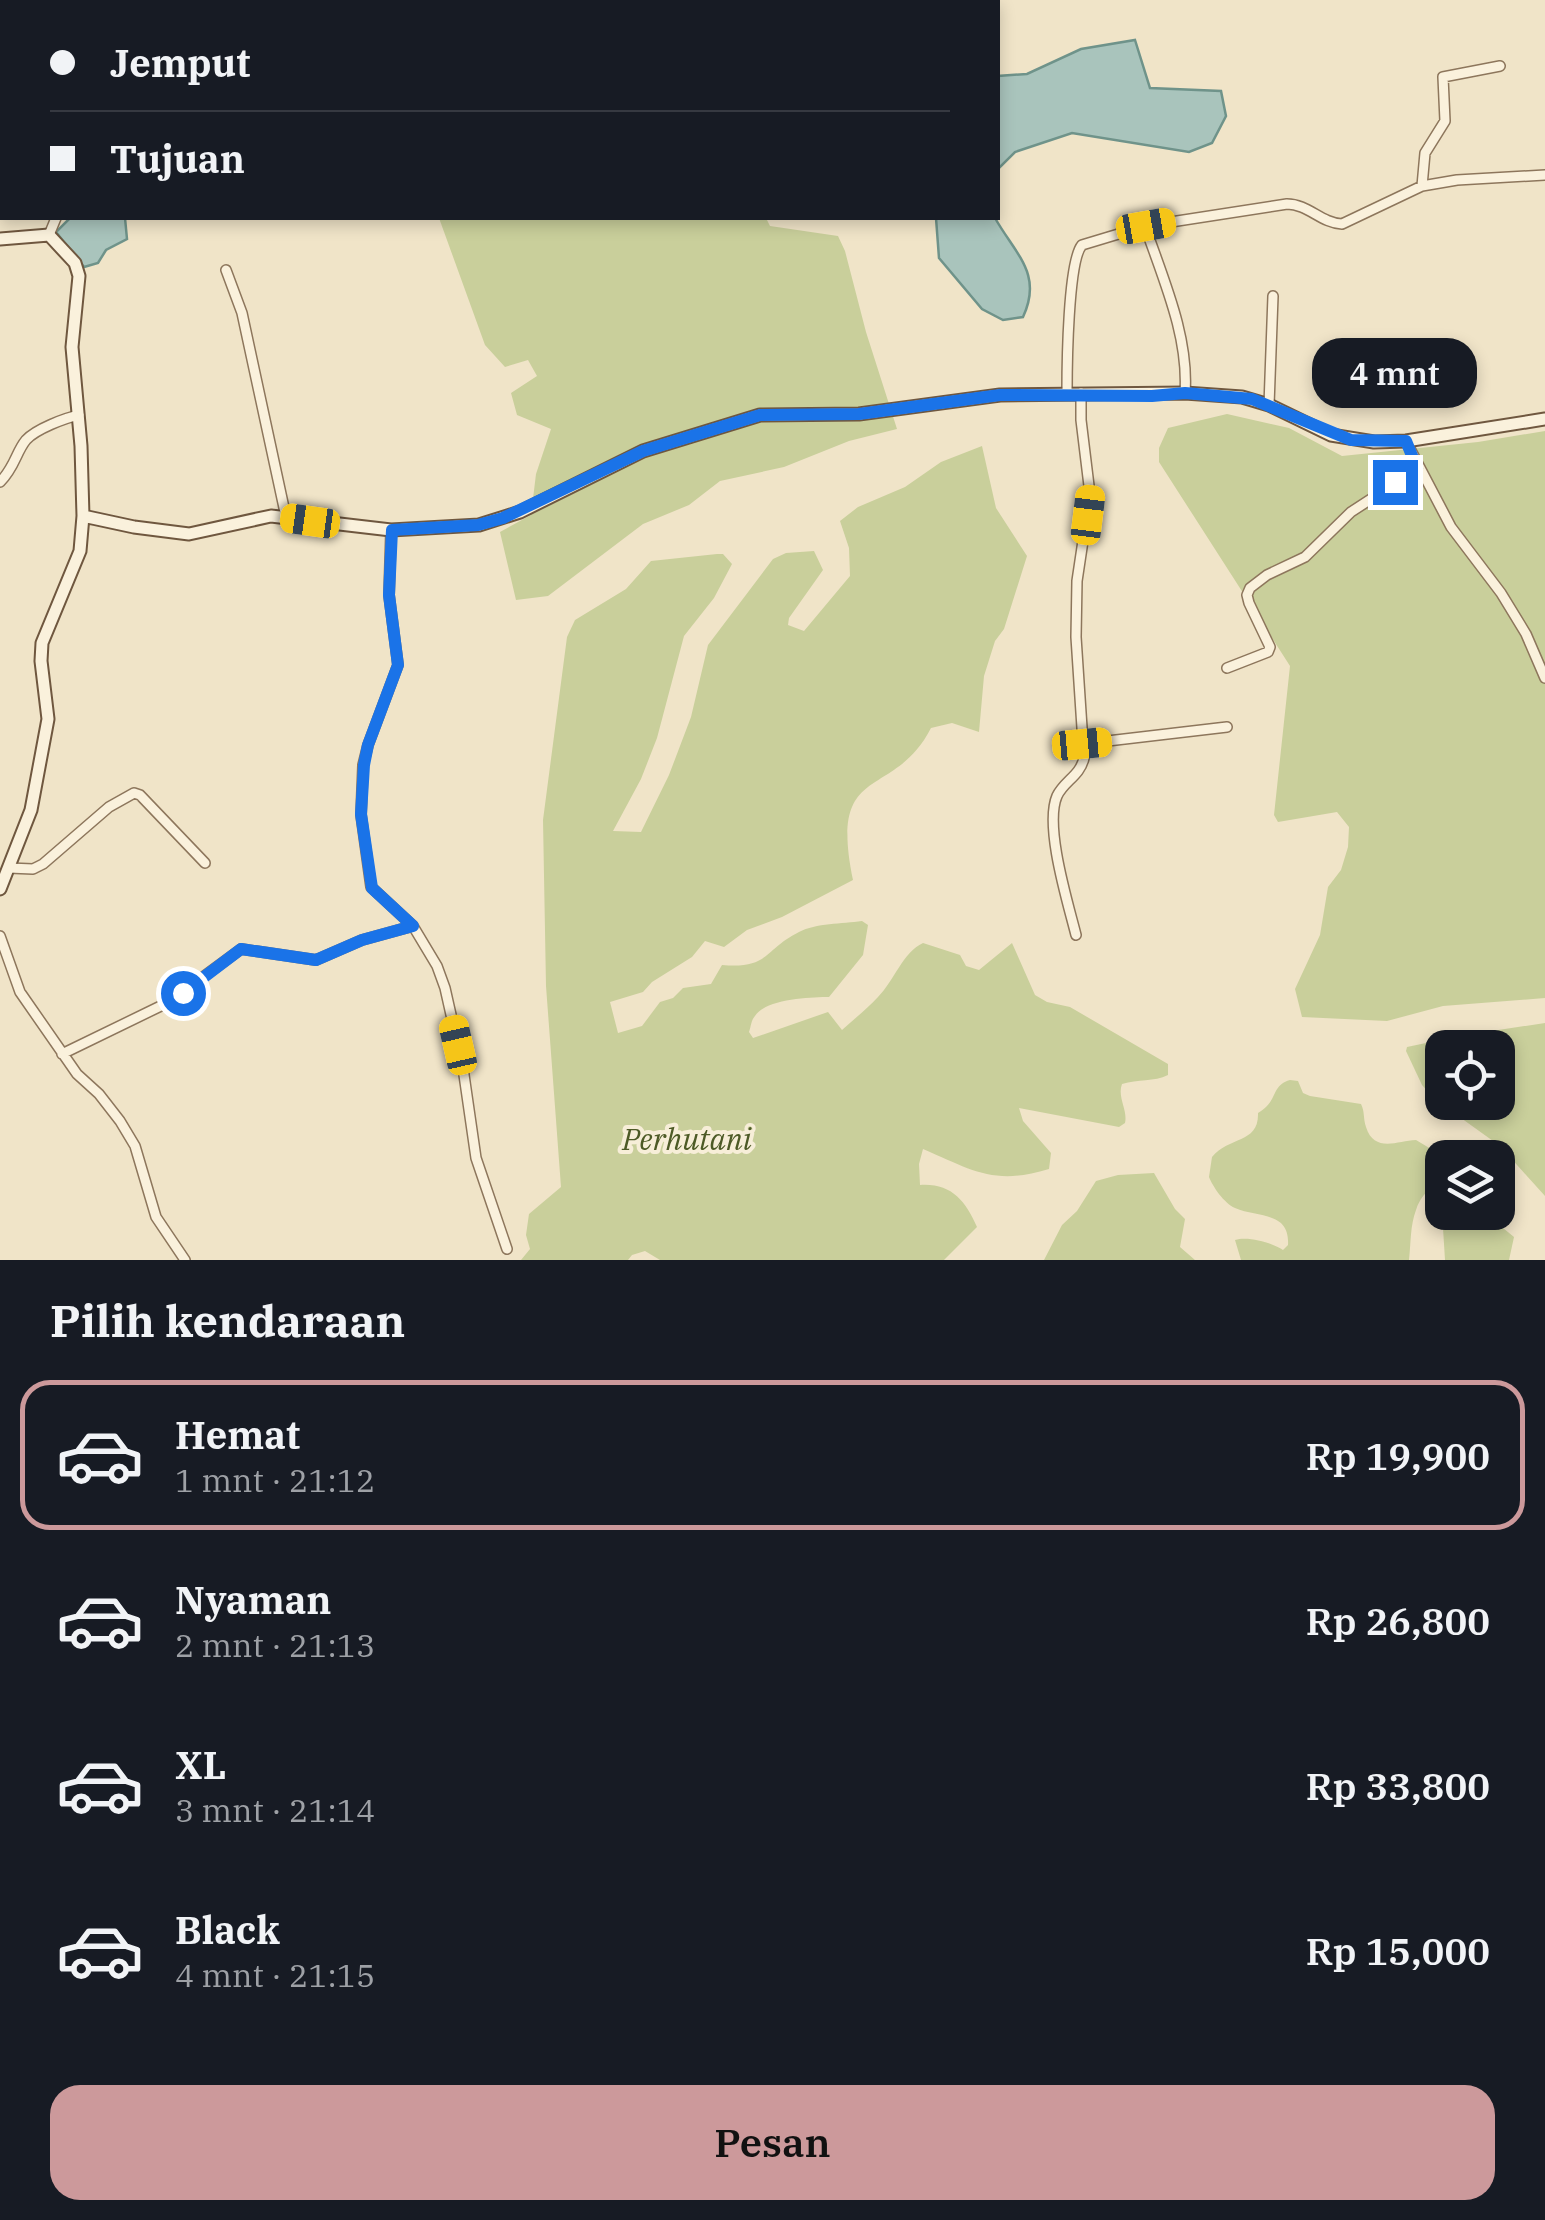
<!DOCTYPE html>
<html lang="id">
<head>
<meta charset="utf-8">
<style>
  body { margin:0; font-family:"IBM Plex Serif",serif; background:#242831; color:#f1f3f6; height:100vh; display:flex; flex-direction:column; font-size:38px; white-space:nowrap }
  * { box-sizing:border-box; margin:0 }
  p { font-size:32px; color:#9ea1a6 }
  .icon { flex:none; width:55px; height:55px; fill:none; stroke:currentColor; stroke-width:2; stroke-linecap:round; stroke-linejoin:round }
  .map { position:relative; height:1260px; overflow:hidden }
  .sheet { display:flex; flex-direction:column; background:#171b24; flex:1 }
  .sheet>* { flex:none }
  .banner { position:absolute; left:0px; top:0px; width:1000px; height:220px; box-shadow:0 5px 15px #0003; display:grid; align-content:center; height:220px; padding:0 50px; background:#171b24 }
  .tools { position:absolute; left:1425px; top:1030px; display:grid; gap:20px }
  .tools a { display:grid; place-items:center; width:90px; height:90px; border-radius:20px; background:#171b24; box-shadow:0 5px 15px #0003; font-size:50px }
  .end { position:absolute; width:45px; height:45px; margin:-22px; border:12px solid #1a73e8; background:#fff; box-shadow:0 0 0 5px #fff }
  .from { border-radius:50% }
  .bubble { position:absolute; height:70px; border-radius:30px; background:#171b24; box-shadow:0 5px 15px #0003; font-size:32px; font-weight:600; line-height:70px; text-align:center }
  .car { position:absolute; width:30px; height:60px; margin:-30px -15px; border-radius:12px; box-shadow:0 0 8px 2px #0007; background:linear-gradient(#f5c518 24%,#345 0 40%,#f5c518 0 76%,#345 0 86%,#f5c518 0) }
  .banner b { display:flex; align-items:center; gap:35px; height:95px; font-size:38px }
  .banner b+b { border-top:2px solid #363941 }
  .banner i { width:25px; height:25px; background:#f1f3f6 }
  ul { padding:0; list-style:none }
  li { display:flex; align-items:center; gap:30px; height:150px; margin:0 20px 15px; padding:0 30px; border:5px solid transparent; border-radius:30px }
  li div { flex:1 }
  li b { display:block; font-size:38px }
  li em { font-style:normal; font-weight:600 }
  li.selected { border-color:#cc999b }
  li>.icon { width:90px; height:90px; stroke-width:1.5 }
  h2 { padding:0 50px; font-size:45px; line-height:120px }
  .primary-button { display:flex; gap:20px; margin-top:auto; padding:20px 50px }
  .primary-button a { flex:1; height:115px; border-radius:30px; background:#cc999b; color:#111; font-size:40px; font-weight:600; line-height:115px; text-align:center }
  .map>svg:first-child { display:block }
  .green { fill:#c9cf9b }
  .water { fill:#a9c4bc; stroke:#6f938a; stroke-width:2.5 }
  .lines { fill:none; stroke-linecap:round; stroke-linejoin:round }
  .street-casing { stroke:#8d765c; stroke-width:12 }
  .secondary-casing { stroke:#6f573f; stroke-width:15 }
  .street { stroke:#faf1dc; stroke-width:9 }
  .secondary { stroke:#faf1dc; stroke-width:11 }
  .route { stroke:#1a73e8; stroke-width:12 }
  .labels { text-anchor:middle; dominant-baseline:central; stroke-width:8; stroke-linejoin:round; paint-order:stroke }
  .park-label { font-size:30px; font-style:italic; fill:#4d5a26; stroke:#f7eed8 }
</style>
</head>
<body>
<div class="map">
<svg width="1545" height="1260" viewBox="0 0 1545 1260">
  <rect width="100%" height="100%" fill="#f0e4c8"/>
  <path class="green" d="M0,0h180l-178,2 -2,98z
    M388,0h330l-5,2z
    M439,218h327l4,8 68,10 7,15 21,81 31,97 -48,12 -65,26 -64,14 -31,24 -46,19 -95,72 -32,4 -16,-68 31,-17 5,-41 15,-45 -34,-14 -6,-22 26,-17 -9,-16 -23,7 -20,-22z
    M1227,414l62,14 53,28 136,-14 67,-11v567l-102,8 -56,15 -85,-4 -7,-28 25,-54 8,-48 13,-17 7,-23 1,-20 -12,-15 -59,10 -4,-7 16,-149 -131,-204v-14l9,-20z
    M982,446l14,62 31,48 -23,73 -9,12 -11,35 -5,56 -27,-9 -21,5c-38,74 -103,32 -78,152l-71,37 -35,13 -23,17 -19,-6 -13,16 -40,25 -9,10 -33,10 8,31 24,-7 18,-24 13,-4 10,-10 28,-4 11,-19c48,4 41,-15 77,-33 17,-9 43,-8 63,-11l6,4 -5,30 -34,42c-18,0 -64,2 -74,19 -4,4 -4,11 -6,16l4,6 75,-26 14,18c12,-11 25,-21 36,-33 16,-16 25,-45 45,-54l37,12 6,11 13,4 33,-27 23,52 12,7 23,5 98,57v11c-14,7 -30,4 -46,9 -5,13 6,26 3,39l-6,4 -100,-19 4,13 28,32 -2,16c-55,17 -77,1 -126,-20l-4,15 1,21c31,-2 45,15 57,42l-33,33h-284l-15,-9 -13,4 -4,5h-107l9,-11 -4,-14 3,-21 32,-27 -15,-201 -3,-166 24,-183 8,-17 51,-31 25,-28 66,-7h6l9,10 -18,34 -30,38 -27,102 -16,41 -28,52 28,1 28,-57 22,-58 17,-72 65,-86 13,-6 28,-2 9,19 -34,48 -1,7 16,6 46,-55 -1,-28 -9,-27 18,-14 47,-20 36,-25z
    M1545,1023v173l-45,-50 -39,-28 -10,-15 47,-1v-54h-56v48l-11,-1 -9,-10 -16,-34 1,-4 52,-11z
    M1290,1080l8,1 5,12 7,3 51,8c4,8 2,14 5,23 8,26 31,14 50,13l15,9c15,45 -5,31 -15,61 -6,16 -5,33 -7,50h-168l-6,-20c14,-4 37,3 48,10l5,-5c2,-34 -30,-27 -53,-37 -11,-5 -22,-21 -26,-31l3,-20c17,-21 47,-13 46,-44 21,-12 12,-27 32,-33z
    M1154,1173l21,36 10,10 -5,28 15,13h-151l18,-35 15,-14 19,-30 22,-6z
    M1442,1212l53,1 8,15 11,9 -5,23h-64z"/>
  <path class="water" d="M757,0h202l-204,2z
    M1135,40l15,48 71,3 5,25 -14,27 -23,9 -117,-19 -57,19 -17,17v-93l29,-2 54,-25z
    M70,218h55l2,21 -21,11 -8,13 -14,4 -28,-35z
    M936,218h59c21,37 48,56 28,99l-20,3 -21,-11 -43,-51z"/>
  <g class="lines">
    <defs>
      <path id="street" d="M51,0l1,2
        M1422,186l3,-33 20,-32 -2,-44 57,-11
        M1145,226c18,53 44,110 40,167
        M49,235l7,-17
        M226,270l16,43 44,204
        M1067,393c0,-27 1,-132 15,-148l63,-19 142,-22c21,0 34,19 55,20l80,-38 35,-6 88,-5
        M1269,405l4,-109
        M1406,441l45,86 50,66 25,41 19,44
        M0,482c15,-15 16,-30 26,-42 10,-11 39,-22 53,-25
        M391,530l-2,65 9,70 -30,80 -5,20 -2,50 10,72 42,39
        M1227,668l41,-16 2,-5 -21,-44 -2,-8 3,-7 17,-13 38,-18 46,-45 66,-43
        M1082,744l145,-17
        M9,868l24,1 10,-5 66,-57 25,-14 6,2 65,68
        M1076,935c-8,-32 -32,-109 -19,-139 7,-15 23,-20 27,-38l-8,-121 1,-56 13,-87 -9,-74v-27
        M0,936l20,56 57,82 22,20 21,27 15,25 21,71 29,43
        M62,1054l107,-52 72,-53 75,11 46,-20 51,-14 24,40 8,22 18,80 13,90 31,91"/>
      <path id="secondary" d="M0,239l49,-4 26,28 4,13 -7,71 9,99 2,70 -3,35 -38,92 -1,18 7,58 -17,91 -31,79
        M83,516l51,11 55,7 82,-18 120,14 88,-5 41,-13 123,-61 117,-36 99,-1 141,-19 185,-2 57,4 27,8 62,30 43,7 32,-1 139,-22"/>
    </defs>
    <use href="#street" class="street-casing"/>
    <use href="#secondary" class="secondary-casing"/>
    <use href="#street" class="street"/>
    <use href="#secondary" class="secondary"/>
  </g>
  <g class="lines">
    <path class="route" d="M183,993l58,-44 75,11 46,-20 51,-14 -41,-38 -11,-74 3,-49 4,-20 30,-80 -9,-70 3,-65 86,-5 25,-7 140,-67 117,-36 99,-1 141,-19 152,1 33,-3 67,6 99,41 55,1 11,27 -22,14"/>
  </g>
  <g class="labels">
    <g class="park-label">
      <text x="687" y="1138">Perhutani</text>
    </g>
  </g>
</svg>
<div class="tools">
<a><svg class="icon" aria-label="locate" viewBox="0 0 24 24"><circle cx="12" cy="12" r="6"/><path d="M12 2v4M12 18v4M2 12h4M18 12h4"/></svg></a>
<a><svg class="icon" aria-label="layers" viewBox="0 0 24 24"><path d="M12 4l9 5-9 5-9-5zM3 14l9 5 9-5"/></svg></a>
</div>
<i class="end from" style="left:183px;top:993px"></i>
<i class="end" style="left:1395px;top:482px"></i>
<div class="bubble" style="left:1312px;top:338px;width:165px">4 mnt</div>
<i class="car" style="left:1146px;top:226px;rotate:80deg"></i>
<i class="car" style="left:1088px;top:515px;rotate:7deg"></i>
<i class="car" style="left:310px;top:521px;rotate:278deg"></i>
<i class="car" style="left:1082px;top:744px;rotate:85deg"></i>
<i class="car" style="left:458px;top:1045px;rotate:347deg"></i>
<div class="banner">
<b><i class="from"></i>Jemput</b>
<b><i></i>Tujuan</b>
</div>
</div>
<section class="sheet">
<h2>Pilih kendaraan</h2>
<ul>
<li class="selected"><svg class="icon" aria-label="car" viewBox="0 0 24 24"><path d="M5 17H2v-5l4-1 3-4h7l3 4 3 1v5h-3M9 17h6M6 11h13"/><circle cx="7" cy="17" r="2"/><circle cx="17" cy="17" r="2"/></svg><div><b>Hemat</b><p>1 mnt · 21:12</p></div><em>Rp 19,900</em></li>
<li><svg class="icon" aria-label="car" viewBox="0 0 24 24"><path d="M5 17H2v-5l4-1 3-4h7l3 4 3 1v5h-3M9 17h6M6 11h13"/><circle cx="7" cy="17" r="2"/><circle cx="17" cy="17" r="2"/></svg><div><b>Nyaman</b><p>2 mnt · 21:13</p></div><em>Rp 26,800</em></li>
<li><svg class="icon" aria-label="car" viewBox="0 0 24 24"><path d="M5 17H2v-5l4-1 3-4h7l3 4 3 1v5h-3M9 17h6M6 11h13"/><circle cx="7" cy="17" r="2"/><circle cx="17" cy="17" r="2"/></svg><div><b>XL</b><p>3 mnt · 21:14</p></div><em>Rp 33,800</em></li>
<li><svg class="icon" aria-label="car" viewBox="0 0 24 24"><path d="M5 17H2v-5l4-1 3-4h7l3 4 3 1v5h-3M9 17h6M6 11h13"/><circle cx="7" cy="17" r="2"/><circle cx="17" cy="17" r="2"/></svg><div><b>Black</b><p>4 mnt · 21:15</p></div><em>Rp 15,000</em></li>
</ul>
<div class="primary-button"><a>Pesan</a></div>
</section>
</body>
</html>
